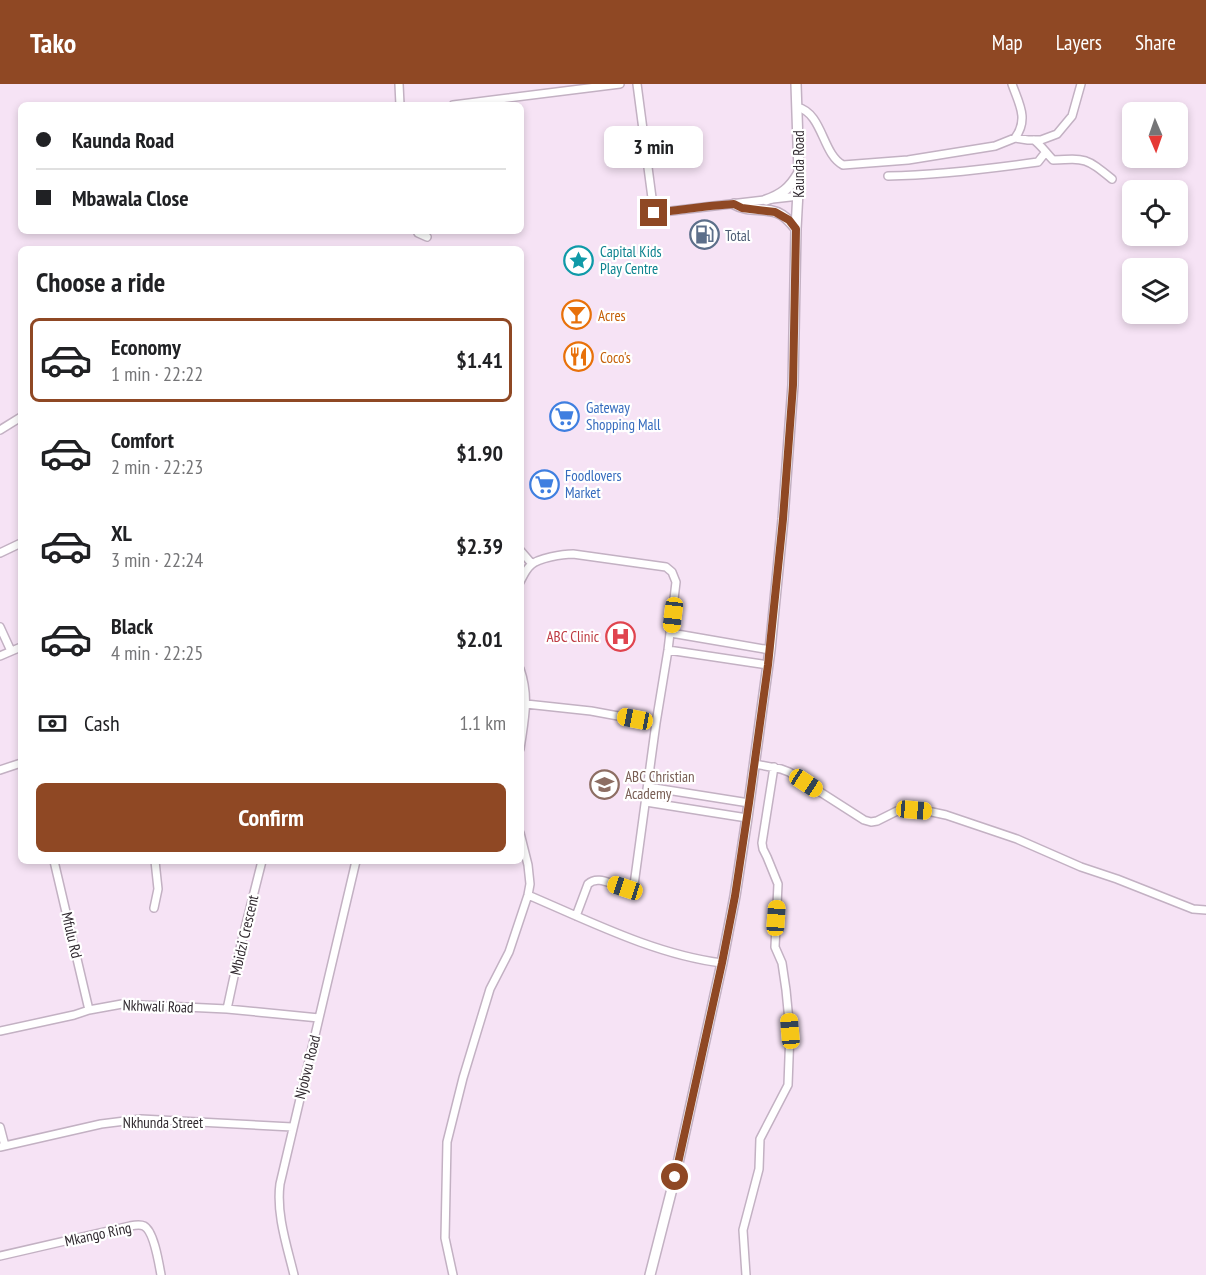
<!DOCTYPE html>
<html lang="en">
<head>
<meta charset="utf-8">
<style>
  body { margin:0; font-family:"PT Sans Narrow",sans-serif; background:#f2f2f2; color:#202124; height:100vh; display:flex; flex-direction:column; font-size:22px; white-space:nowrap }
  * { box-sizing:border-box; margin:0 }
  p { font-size:20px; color:#757577 }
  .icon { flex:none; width:33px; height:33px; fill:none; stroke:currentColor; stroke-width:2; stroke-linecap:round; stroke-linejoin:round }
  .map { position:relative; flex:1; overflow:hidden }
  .details { position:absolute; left:18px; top:162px; width:506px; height:618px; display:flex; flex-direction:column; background:#fff; border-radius:9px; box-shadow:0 3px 9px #0003 }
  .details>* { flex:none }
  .guide { position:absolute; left:18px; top:18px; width:506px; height:132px; border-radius:9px; box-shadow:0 3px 9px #0003; display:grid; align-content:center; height:132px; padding:0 18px; background:#fff }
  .needle { width:39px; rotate:178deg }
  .buttons { position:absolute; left:1122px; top:18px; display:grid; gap:12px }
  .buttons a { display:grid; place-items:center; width:66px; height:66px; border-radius:9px; background:#fff; box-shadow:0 3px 9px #0003; font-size:30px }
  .end { position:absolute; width:27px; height:27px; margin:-14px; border:8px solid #8f4824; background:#fff; box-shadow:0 0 0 3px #fff }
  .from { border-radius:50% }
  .bubble { position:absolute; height:42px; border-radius:9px; background:#fff; box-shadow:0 3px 9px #0003; font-size:20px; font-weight:700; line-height:42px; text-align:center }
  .car { position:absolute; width:18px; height:36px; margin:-18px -9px; border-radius:8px; box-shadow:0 0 4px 2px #0007; background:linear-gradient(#f5c518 24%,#345 0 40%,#f5c518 0 76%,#345 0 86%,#f5c518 0) }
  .guide b { display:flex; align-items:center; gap:21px; height:57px; font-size:22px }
  .guide b+b { border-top:2px solid #e0e0e0 }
  .guide i { width:15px; height:15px; background:#202124 }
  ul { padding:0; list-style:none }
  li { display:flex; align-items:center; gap:18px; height:84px; margin:0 12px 9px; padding:0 6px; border:3px solid transparent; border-radius:9px }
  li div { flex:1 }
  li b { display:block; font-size:22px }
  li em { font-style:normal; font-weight:700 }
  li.on { border-color:#8f4824 }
  li>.icon { width:54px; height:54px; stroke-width:1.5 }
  h2 { padding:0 18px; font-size:27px; line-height:72px }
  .pay { display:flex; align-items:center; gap:15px; height:66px; padding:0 18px; font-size:22px }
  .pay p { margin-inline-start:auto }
  .cta { display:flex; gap:12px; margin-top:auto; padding:12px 18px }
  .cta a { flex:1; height:69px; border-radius:9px; background:#8f4824; color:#fff; font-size:24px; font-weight:700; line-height:69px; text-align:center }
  header { display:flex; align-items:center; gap:36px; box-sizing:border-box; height:84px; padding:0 30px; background:#8f4824; color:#fff }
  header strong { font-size:28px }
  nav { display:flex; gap:33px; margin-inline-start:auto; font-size:21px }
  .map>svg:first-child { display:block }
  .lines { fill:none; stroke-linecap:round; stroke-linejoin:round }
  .minor-casing { stroke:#c3b1c3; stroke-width:10 }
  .secondary-casing { stroke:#c3b1c3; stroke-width:12 }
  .minor { stroke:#fff; stroke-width:7 }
  .secondary { stroke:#fff; stroke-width:9 }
  .route { stroke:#8f4824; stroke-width:8 }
  .labels { text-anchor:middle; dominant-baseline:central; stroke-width:4.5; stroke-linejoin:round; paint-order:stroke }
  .street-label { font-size:15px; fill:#312a30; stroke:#fff }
  .service-label { font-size:15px; fill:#4e5e75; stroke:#fff; text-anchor:start }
  .culture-label { font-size:15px; fill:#0d838f; stroke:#fff; text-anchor:start }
  .food-label { font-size:15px; fill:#c56008; stroke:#fff; text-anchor:start }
  .shop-label { font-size:15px; fill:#366cbe; stroke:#fff; text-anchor:start }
  .health-label { font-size:15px; fill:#be3a42; stroke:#fff; text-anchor:end }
  .education-label { font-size:15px; fill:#785e54; stroke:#fff; text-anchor:start }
</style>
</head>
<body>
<header>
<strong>Tako</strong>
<nav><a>Map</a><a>Layers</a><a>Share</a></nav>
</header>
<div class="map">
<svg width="1206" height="1191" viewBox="0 0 1206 1191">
  <rect width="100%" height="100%" fill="#f6e3f5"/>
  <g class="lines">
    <defs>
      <path id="minor" d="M399,0l1,21
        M637,0l17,129 145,-17
        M1012,0c7,20 17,35 3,54
        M453,21l167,-21
        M797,23c26,6 25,47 46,58l65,-5 87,-14 20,-8 13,2h13l16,-6 15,-18 9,-32
        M1034,56c8,6 12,13 19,20 33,-2 33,-2 59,19
        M888,92c51,-1 100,-7 150,-14l7,-9
        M417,147l1,2 9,4
        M0,346l21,-13
        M520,466l12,14
        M0,469l21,-10
        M520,498c3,-6 6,-13 11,-17 7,-7 32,-11 42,-11l93,13 6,5 4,10 -8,68 -12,73 -22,162 -2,2c-15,3 -32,-14 -44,-3l-12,32
        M0,543l11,24
        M671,549l99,17
        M668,566l100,15
        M0,572l21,-9
        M520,585c10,29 4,51 0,80
        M526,620l65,7 65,12
        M755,680l26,5 8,3 75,48 7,2 6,-1 20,-10 7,-1 28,2 14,3 71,24 64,28 36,12 76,30 13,1
        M0,686l21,-7
        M648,703l101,16
        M646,718l101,16
        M54,777l35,149
        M528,811c61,26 128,60 194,68
        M154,824l4,-19 -3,-28
        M227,925l14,-65 21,-83
        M0,947l74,-16 15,-5 33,-6 105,5 92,9
        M0,1043l5,19
        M0,1063l101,-23 40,-5 151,8
        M0,1172l130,-30c5,-1 10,-2 14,0 10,5 15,38 17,49
        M294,1191c-7,-29 -18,-61 -14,-91l76,-323
        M453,1191l-8,-37 2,-96 16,-64 27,-89 19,-37 19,-57 2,-11 -2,-19 -8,-32
        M746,1191l-3,-45 16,-61 1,-30 28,-54 2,-54 -4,-41 -4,-27 -7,-16 3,-63 -11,-27 -4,-8 -1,-6 12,-76"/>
      <path id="secondary" d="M766,116c15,-5 24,-12 32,-26
        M734,120c15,9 34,2 48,11 6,4 10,9 14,14
        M650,1191l25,-98 47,-214 13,-67 12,-78 23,-168 13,-131 10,-134 3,-156 3,-56 -3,-89"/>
    </defs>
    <use href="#minor" class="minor-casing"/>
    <use href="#secondary" class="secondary-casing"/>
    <use href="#minor" class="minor"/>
    <use href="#secondary" class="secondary"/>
  </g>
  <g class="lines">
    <path class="route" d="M654,129l56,-7 24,-2 8,4 33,4 14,8 7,9 -3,156 -10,134 -15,146 -19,138 -14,93 -13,67 -47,214"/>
  </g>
  <defs>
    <symbol id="fuel-ring" viewBox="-11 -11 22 22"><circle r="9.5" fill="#fff" stroke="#5c6f8a" stroke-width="1.5"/><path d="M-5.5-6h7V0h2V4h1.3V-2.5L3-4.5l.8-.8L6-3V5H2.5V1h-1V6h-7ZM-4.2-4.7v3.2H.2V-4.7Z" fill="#5c6f8a"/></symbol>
    <symbol id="sight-ring" viewBox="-11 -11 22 22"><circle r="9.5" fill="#fff" stroke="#0f9aa8" stroke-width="1.5"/><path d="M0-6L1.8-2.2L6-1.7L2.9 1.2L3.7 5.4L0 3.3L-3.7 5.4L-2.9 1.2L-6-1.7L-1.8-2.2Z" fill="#0f9aa8"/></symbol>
    <symbol id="bar-ring" viewBox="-11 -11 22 22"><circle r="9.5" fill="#fff" stroke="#e8710a" stroke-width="1.5"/><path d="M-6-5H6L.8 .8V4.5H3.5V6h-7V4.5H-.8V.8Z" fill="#e8710a"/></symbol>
    <symbol id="restaurant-ring" viewBox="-11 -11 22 22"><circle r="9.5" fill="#fff" stroke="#e8710a" stroke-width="1.5"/><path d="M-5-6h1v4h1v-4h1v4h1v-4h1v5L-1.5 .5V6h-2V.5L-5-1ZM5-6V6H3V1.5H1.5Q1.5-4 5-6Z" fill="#e8710a"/></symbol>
    <symbol id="supermarket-ring" viewBox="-11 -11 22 22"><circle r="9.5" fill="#fff" stroke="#3f7fe0" stroke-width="1.5"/><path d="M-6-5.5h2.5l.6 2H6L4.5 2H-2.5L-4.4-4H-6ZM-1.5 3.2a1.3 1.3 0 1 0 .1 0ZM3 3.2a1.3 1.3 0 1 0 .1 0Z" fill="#3f7fe0"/></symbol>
    <symbol id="hospital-ring" viewBox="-11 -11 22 22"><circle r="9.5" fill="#fff" stroke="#e0444e" stroke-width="1.5"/><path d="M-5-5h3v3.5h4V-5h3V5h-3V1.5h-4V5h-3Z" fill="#e0444e"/></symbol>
    <symbol id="school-ring" viewBox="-11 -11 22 22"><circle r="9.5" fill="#fff" stroke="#8d6e63" stroke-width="1.5"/><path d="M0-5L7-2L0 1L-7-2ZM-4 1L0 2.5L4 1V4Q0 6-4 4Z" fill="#8d6e63"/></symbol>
  </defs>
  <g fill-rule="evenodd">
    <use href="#fuel-ring" x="688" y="134" width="33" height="33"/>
    <use href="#sight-ring" x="562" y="160" width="33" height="33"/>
    <use href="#bar-ring" x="560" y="214" width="33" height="33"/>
    <use href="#restaurant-ring" x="562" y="256" width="33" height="33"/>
    <use href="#supermarket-ring" x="548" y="316" width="33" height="33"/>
    <use href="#supermarket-ring" x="528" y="384" width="33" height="33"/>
    <use href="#hospital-ring" x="604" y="536" width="33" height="33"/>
    <use href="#school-ring" x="588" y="684" width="33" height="33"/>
  </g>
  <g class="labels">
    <g class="street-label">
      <text transform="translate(798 80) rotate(-90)">Kaunda Road</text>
      <text transform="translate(72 851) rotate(77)">Mfulu Rd</text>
      <text transform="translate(244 851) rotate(-77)">Mbidzi Crescent</text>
      <text transform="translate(158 922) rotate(2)">Nkhwali Road</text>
      <text transform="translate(307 983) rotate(-76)">Njobvu Road</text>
      <text x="163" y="1038">Nkhunda Street</text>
      <text transform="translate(98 1150) rotate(-12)">Mkango Ring</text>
    </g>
    <g class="service-label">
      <text x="725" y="151">Total</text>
    </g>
    <g class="culture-label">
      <text x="600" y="167">Capital Kids<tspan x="600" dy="17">Play Centre</tspan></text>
    </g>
    <g class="food-label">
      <text x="598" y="231">Acres</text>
      <text x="600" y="273">Coco's</text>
    </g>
    <g class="shop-label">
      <text x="586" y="323">Gateway<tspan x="586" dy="17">Shopping Mall</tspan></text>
      <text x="565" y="391">Foodlovers<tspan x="565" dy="17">Market</tspan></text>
    </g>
    <g class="health-label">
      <text x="599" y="552">ABC Clinic</text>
    </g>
    <g class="education-label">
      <text x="625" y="692">ABC Christian<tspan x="625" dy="17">Academy</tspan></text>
    </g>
  </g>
</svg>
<div class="buttons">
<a><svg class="needle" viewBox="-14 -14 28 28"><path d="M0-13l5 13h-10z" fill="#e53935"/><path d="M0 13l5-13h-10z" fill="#757577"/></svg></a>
<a><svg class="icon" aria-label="locate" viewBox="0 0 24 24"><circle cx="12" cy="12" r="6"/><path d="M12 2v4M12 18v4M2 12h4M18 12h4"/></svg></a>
<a><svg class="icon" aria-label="layers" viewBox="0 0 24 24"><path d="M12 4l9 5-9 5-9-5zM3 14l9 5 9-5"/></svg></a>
</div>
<i class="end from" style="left:675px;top:1093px"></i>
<i class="end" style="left:654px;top:129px"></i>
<div class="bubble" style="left:604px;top:42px;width:99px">3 min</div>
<i class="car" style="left:673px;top:531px;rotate:187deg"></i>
<i class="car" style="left:635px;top:635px;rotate:281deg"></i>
<i class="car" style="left:806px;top:699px;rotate:123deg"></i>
<i class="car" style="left:914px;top:726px;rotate:95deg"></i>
<i class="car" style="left:625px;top:804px;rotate:288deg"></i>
<i class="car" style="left:776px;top:834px;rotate:4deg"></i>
<i class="car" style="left:790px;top:947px;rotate:355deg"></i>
<div class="guide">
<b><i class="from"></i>Kaunda Road</b>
<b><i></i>Mbawala Close</b>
</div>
<section class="details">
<h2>Choose a ride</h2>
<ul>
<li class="on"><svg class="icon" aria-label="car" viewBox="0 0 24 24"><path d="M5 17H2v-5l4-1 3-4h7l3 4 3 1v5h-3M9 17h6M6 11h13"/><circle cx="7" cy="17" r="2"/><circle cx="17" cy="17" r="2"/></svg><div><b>Economy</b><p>1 min · 22:22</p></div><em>$1.41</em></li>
<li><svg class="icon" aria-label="car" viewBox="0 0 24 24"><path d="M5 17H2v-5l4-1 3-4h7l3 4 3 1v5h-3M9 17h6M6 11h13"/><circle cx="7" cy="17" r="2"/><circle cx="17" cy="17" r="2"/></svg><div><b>Comfort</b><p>2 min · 22:23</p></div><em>$1.90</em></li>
<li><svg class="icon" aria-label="car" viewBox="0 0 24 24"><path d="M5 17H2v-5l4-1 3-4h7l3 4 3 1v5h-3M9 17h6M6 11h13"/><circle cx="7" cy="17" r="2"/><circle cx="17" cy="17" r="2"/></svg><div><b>XL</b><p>3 min · 22:24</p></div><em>$2.39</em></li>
<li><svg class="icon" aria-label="car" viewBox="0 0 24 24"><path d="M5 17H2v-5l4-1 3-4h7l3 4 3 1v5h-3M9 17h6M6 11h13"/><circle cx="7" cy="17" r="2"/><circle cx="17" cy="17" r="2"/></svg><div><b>Black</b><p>4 min · 22:25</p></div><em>$2.01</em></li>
</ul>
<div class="pay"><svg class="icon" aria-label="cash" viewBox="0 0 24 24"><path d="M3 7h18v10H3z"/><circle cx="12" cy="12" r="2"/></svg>Cash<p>1.1 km</p></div>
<div class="cta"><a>Confirm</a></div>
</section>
</div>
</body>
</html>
